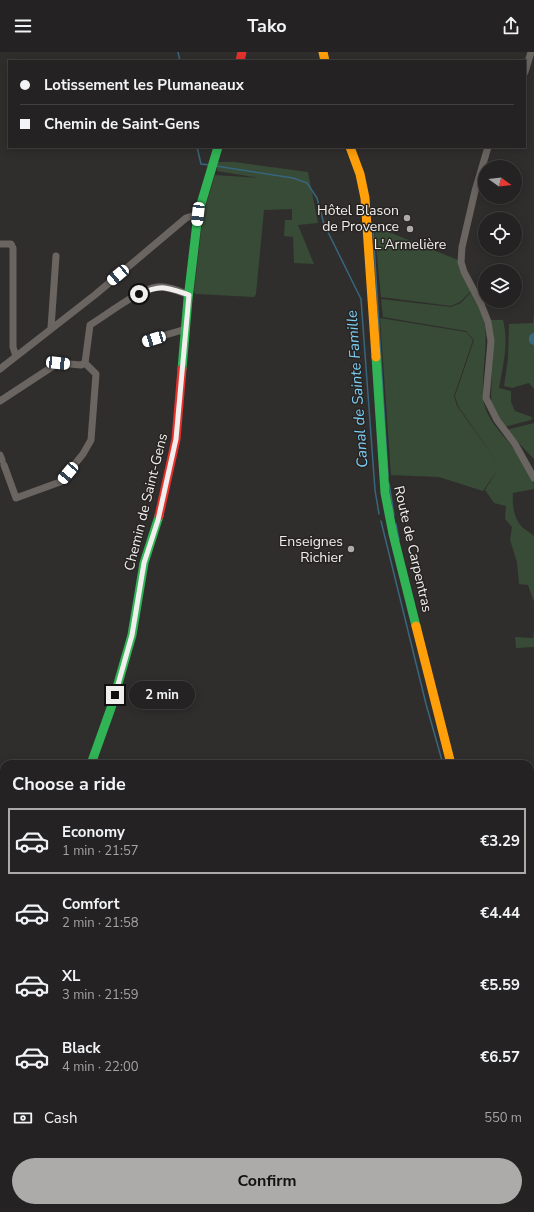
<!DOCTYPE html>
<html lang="en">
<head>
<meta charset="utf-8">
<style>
  body { margin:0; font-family:"Nunito Sans",sans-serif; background:#2c2a2a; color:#f1f3f6; height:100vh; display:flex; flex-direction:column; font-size:15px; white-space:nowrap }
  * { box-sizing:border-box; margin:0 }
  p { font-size:13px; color:#a3a4a5 }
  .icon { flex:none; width:22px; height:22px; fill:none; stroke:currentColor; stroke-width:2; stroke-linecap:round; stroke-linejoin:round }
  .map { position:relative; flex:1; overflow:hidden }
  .details { position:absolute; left:0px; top:708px; width:534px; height:452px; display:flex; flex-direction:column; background:#242222; border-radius:12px 12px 0 0; box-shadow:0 2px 10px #0003,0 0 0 1px #413f40 }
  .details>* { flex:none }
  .banner { position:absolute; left:8px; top:8px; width:518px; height:88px; border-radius:0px; box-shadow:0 2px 10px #0003,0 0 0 1px #413f40; display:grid; align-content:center; height:88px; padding:0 12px; background:#242222 }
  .needle { width:26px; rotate:105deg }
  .fabs { position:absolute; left:478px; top:108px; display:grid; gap:8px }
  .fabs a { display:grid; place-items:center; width:44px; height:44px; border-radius:50%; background:#242222; box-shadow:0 2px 10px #0003,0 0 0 1px #413f40; font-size:20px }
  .end { position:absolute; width:18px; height:18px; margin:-9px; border:5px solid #f1efed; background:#111; box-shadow:0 0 0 2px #111 }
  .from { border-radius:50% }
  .bubble { position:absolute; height:28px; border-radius:14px; background:#242222; box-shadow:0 2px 10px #0003,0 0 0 1px #413f40; font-size:13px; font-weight:700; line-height:28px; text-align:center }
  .car { position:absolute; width:12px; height:24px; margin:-12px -6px; border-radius:5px; box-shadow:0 0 3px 1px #0007; background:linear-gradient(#fff 24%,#345 0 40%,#fff 0 76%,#345 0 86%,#fff 0) }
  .banner b { display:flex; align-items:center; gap:14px; height:38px; font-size:15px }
  .banner b+b { border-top:1px solid #413f40 }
  .banner i { width:10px; height:10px; background:#f1f3f6 }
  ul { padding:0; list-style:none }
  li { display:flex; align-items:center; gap:12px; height:66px; margin:0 8px 6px; padding:0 4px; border:2px solid transparent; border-radius:0px }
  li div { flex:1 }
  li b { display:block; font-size:15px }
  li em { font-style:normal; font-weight:700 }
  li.selected { border-color:#adabaa }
  li>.icon { width:36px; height:36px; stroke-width:1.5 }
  h2 { padding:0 12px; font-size:18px; line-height:48px }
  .pay { display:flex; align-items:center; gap:10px; height:44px; padding:0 12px; font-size:15px }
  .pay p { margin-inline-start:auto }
  .primary-button { display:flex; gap:8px; margin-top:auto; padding:8px 12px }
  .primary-button a { flex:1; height:46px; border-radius:24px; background:#adabaa; color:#111; font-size:16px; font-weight:700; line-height:46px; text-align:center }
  header { display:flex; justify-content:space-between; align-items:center; height:52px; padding:0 12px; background:#242222; font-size:18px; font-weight:700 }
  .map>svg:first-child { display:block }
  .green { fill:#374b36 }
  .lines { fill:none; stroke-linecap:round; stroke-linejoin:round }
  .stream { stroke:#37667e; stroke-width:1.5 }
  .river { stroke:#37667e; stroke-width:10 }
  .street { stroke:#6a6561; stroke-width:7 }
  .fast { stroke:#30b455; stroke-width:9 }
  .slow { stroke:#ff9f0a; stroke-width:9 }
  .jam { stroke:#e5322d; stroke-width:9 }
  .route { stroke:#f1efed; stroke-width:5 }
  .poi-dot { fill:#adabaa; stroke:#272422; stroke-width:1.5 }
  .labels { text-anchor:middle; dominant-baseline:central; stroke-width:3; stroke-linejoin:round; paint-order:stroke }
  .poi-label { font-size:14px; fill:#f1efed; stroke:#272422; text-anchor:end }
  .street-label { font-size:14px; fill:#f1efed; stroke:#272422 }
  .water-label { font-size:15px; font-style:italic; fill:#7ccef7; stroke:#272422 }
</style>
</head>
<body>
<header><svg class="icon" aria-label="menu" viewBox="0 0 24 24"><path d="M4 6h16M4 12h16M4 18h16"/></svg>Tako<svg class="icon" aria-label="share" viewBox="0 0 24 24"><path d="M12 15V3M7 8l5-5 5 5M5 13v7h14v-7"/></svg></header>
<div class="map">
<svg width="534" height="1160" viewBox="0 0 534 1160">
  <rect width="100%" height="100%" fill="#302e2d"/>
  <path class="green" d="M217,110h17l74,10 10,51 -20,2 16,39 -20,-1 -1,-26 -9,-1 1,-16h7v-11l-28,1 -8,84 -2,3 -58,-3 -2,-2 9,-78 12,-39 44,3 -42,-7z
    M374,174l84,34c0,12 7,21 13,31l-11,11 -9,4 -70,-9z
    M471,240c23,30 12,60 12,94 0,6 0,15 2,21 8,27 49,52 49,82l-21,4c-1,13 1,26 10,35 4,3 8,5 11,8v66l-6,-17 -9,-1 -2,-22 -7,-22 2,-13 -7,-8 1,-13 -12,-3 -9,-13 13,-21 -15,22 -44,-14 -48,-2 -11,-157 86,14 7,8 -19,56 3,10 43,60 -42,-60 -3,-10 19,-56 -8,-9 -83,-14 -2,-18 70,8 10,-4z
    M534,262v75l-5,-6 -17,5 -8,-2 4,-27 1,-35 24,-1z
    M491,268h12c6,22 0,46 -4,68l12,3v11l4,9 17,6 -1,3 -27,7 -12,-21 -1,-10 2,-51z
    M534,371v36l-28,-29z
    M534,579v16l-18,1 -1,-11 18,1z
    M534,874v48l-4,2v-49z"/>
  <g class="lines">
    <path class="stream" d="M178,0l2,9
      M197,95l4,17 9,1
      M216,114l77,12 14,5 10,15 7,26 37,75 14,191 4,24
      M373,176l15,248
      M389,431l5,32
      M381,469l45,183 17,60
      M396,472l3,16
      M530,988l4,12"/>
    <path class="river" d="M534,286v2"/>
    <path class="street" d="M525,20l6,-20
      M488,95l-13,44 -13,56 -1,15 3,10 17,32 7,18 3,19 -5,57 11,22 18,24 19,34
      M0,192h11l2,4v99l3,9
      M51,276l5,-72
      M145,289l41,-12
      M0,317l96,-75 90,-76 12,-4
      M0,349l58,-38 23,2 4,-2 5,-38c15,-9 50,-36 67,-38 11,-1 22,4 32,8
      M0,403l2,5
      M4,413l12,33 44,-16 23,-28 8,-14 5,-66 -11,-11
      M0,1132h4
      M420,1156l54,4
      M0,1158l1,2"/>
    <path class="fast" d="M376,305l9,136 8,41 23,92
      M182,317l6,-70 10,-85 20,-67
      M91,712l20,-56 21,-73 12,-72 15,-47
      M530,963l4,12"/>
    <path class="slow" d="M323,0l2,9
      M350,95l10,27 5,24 11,159
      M416,574l35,138
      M0,848l4,-5"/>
    <path class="jam" d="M240,9l2,-9
      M159,464l17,-77 6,-70"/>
  </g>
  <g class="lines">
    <path class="route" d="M115,643l17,-60 12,-72 14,-43 18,-81 13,-144c-23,-8 -27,-11 -50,-1"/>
  </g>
  <g class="poi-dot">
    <circle cx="407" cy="166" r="4"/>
    <circle cx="410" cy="177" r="4"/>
    <circle cx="351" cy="497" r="4"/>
  </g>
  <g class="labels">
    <g class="poi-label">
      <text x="399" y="158">Hôtel Blason<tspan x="399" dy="16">de Provence</tspan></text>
      <text x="410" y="192" text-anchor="middle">L'Armelière</text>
      <text x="343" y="489">Enseignes<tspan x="343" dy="16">Richier</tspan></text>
    </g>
    <g class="street-label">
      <text transform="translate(146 450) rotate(-76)">Chemin de Saint-Gens</text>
      <text transform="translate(413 497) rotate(77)">Route de Carpentras</text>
    </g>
    <g class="water-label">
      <text transform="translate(357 337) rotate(-94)">Canal de Sainte Famille</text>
    </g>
  </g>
</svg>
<div class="fabs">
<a><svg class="needle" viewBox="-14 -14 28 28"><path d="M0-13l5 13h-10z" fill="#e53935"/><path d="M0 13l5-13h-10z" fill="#a3a4a5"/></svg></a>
<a><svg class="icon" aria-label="locate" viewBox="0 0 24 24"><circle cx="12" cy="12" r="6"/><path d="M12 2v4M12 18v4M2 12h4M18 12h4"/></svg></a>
<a><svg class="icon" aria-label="layers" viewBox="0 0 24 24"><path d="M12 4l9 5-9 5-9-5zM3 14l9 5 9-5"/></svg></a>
</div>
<i class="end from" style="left:139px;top:242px"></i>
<i class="end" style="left:115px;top:643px"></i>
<div class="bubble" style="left:129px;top:629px;width:66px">2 min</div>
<i class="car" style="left:198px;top:162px;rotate:186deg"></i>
<i class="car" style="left:118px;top:223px;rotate:230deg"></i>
<i class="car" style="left:154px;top:287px;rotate:253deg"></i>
<i class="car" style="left:58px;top:311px;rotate:96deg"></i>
<i class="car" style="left:68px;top:421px;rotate:220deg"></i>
<div class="banner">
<b><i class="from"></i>Lotissement les Plumaneaux</b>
<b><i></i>Chemin de Saint-Gens</b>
</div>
<section class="details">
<h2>Choose a ride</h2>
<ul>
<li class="selected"><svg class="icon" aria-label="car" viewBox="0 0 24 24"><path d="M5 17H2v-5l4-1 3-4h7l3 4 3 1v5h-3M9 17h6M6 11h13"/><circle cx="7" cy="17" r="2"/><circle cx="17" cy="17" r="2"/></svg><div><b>Economy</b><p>1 min · 21:57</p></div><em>€3.29</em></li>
<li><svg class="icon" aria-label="car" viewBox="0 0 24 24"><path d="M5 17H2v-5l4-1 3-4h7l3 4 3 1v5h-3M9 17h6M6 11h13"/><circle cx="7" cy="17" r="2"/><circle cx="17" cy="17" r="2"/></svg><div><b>Comfort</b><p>2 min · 21:58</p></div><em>€4.44</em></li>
<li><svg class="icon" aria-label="car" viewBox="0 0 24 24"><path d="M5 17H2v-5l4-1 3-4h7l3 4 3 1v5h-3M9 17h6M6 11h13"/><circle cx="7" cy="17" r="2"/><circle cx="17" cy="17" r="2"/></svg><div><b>XL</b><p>3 min · 21:59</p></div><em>€5.59</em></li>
<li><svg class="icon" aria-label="car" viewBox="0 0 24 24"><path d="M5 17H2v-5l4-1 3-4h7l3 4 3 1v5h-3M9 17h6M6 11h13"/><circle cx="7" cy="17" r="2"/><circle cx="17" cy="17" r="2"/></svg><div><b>Black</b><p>4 min · 22:00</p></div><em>€6.57</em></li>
</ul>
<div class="pay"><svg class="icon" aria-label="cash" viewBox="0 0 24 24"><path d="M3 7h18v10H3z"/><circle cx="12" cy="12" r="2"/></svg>Cash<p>550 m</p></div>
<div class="primary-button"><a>Confirm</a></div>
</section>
</div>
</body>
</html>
